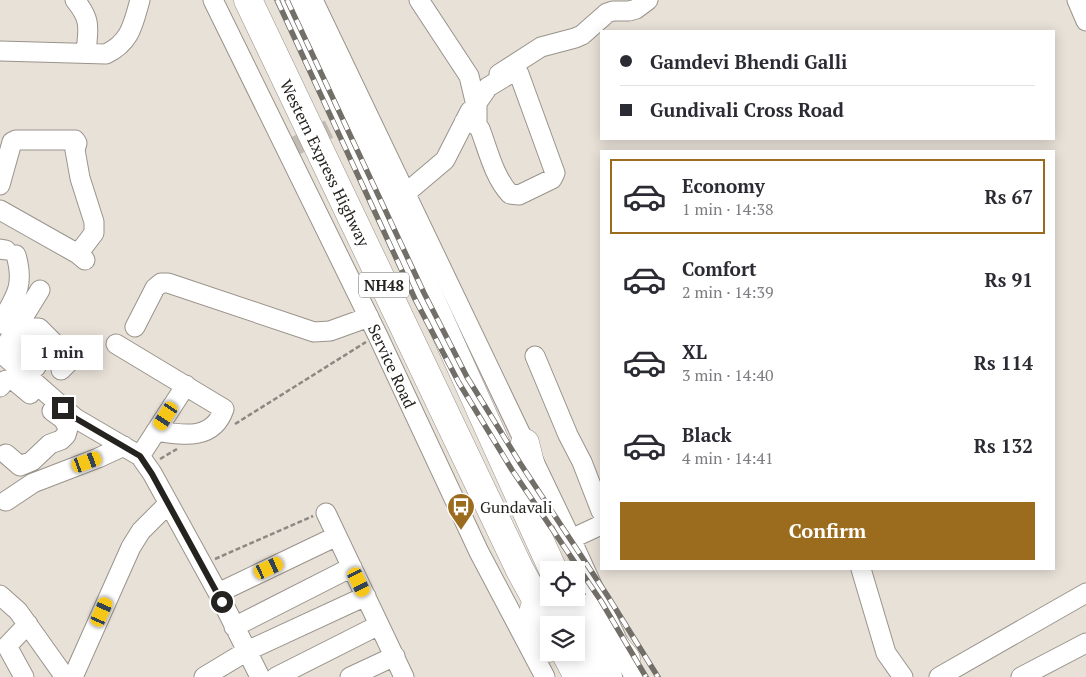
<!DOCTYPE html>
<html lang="en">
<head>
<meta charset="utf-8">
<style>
  body { margin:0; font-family:"PT Serif",serif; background:#f2f2f3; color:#2b2b33; height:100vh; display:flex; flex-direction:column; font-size:19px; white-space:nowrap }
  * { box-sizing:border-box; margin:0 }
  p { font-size:16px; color:#7c7c81 }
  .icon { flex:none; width:28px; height:28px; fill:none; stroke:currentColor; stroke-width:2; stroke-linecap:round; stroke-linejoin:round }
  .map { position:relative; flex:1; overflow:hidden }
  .details { position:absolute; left:600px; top:150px; width:455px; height:420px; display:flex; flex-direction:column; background:#fff; border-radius:0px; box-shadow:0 2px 12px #0003 }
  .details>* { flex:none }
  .guide { position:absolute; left:600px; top:30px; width:455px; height:110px; border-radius:0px; box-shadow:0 2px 12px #0003; display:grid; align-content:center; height:110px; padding:0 20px; background:#fff }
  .controls { position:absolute; left:540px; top:561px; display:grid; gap:10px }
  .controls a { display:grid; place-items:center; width:45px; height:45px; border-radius:0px; background:#fff; box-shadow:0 2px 12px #0003; font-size:25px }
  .end { position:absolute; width:22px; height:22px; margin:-11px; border:6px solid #25231f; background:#fff; box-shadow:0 0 0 2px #fff }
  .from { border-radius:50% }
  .bubble { position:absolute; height:35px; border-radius:0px; background:#fff; box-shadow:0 2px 12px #0003; font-size:16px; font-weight:800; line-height:35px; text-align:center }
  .car { position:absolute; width:15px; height:30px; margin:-15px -8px; border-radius:6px; box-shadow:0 0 4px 1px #0007; background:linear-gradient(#f5c518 24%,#345 0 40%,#f5c518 0 76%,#345 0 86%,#f5c518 0) }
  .guide b { display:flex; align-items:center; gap:18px; height:48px; font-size:19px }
  .guide b+b { border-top:1px solid #e1e1e2 }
  .guide i { width:12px; height:12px; background:#2b2b33 }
  ul { padding:9px 0 0; list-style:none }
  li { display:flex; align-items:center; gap:15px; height:75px; margin:0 10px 8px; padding:0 10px; border:2px solid transparent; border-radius:0px }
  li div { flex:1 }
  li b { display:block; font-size:19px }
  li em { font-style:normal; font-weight:800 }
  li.current { border-color:#9c6c1e }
  li>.icon { width:45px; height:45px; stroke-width:1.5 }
  .primary-button { display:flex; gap:10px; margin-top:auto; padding:10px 20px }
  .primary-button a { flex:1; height:58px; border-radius:0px; background:#9c6c1e; color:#fff; font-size:20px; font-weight:800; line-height:58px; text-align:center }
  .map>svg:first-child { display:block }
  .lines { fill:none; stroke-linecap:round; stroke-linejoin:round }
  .minor-tunnel { stroke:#c1bbb3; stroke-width:19; stroke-dasharray:19 9; stroke-linecap:butt }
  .minor-casing { stroke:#99938b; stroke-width:21 }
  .highway-casing { stroke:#99938b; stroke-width:29 }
  .path { stroke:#8d8882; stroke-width:2.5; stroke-dasharray:5 2.5; stroke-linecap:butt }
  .minor { stroke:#fff; stroke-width:19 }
  .highway { stroke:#fff; stroke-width:28 }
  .rail-casing { stroke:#726e68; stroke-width:5.5 }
  .rail { stroke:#fff; stroke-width:4; stroke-dasharray:11; stroke-linecap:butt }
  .route { stroke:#25231f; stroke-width:6 }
  .labels { text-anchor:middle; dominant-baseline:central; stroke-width:5; stroke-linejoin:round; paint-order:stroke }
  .shield { fill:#fff; stroke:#666562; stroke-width:1 }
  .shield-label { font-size:15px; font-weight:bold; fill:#25231f }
  .street-label { font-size:16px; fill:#25231f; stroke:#fff }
  .poi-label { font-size:16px; fill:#25231f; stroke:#fff; text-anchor:start }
</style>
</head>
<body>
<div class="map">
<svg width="1086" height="677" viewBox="0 0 1086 677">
  <rect width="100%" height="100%" fill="#e8e1d8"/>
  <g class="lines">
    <path class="minor-tunnel" d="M287,150l72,-36"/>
    <defs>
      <path id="minor" d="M75,0c17,21 13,28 11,53
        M213,0l165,336 101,216 66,125
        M313,0l258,539 63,138
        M419,0l50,76 6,25
        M1077,0l9,21
        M0,51l106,3c25,-12 27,-30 34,-54
        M499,74l42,-27 34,-9 7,-3 25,-22 6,-2h16l7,-2 12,-9
        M464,122c6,1 12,1 16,7 8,21 14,48 30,65l9,1 33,-16 3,-6 -36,-99 -6,-2 -25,15 -11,16v23
        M0,185l12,-43 4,-2h59l2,3 -2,7 5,28 14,44v11l-16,21
        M406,193l39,-33 25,-49
        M0,210l78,44 7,6
        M0,249l6,1
        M0,324c15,-27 25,-37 16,-69
        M135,327l20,-39 6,-5h7l146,49 16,-1 39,-14
        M116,344l108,65c-11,32 -41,26 -68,22
        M1,353l74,65 65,38 12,17 66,120 42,84
        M0,355l40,-65
        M535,356l33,79 14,27 19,49
        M36,367l-16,-15 -1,-5 16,-19h4l28,28 1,7 -7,7
        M0,387l6,-7 6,-1 18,15
        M6,454l14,12 12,-5 18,-17 11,-4 5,-5 2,-7 -5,-9 -11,-8
        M140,456l46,-71
        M6,501l27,-18 65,-25 26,-12
        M326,513l78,164
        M571,539l30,-14
        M861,569l25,84 17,24
        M218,593l119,-57
        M0,595l18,16 47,66
        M234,627l118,-60
        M24,677l-17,-31 21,-22
        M73,677l58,-130 10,-16 27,-27
        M204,677l43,-26 119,-55
        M276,677l103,-52
        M350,677l45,-21
        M939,677l147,-84
        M1021,677l65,-34"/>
      <path id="highway" d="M248,0l272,570 30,55
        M295,0l258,570
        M525,443l11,44 4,36
        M567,598l41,79
        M534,609l15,39
        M585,609l41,50
        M565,652l13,25"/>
    </defs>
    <use href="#minor" class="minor-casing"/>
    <use href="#highway" class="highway-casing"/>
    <path class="path" d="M235,424l131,-82
      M160,459l17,-10
      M215,559l98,-43"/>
    <use href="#minor" class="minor"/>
    <use href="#highway" class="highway"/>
    <defs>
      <path id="rail" d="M277,0l138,299 44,84 53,87 89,131 45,76
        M287,0l137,293 43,84 53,86 87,132 51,82"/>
    </defs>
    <use href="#rail" class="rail-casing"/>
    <use href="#rail" class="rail"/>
  </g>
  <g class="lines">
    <path class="route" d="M63,408l12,10 65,38 12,18 70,128"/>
  </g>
  <defs>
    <symbol id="bus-pin" viewBox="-11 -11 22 30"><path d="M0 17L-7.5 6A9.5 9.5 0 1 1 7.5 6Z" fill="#9c6c1e" stroke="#fff"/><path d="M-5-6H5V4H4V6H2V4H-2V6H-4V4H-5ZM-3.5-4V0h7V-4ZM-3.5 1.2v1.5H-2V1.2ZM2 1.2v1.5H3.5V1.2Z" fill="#fff"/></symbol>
  </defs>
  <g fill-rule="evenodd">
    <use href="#bus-pin" x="445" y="491" width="32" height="43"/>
  </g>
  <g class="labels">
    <rect class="shield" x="359" y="272.5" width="50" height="25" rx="4"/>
    <g class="shield-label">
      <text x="384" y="285">NH48</text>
    </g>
    <g class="street-label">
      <text transform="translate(325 163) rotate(64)">Western Express Highway</text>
      <text transform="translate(392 366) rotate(65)">Service Road</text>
    </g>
    <g class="poi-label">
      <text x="480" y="507">Gundavali</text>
    </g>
  </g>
</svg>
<div class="controls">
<a><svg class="icon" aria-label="locate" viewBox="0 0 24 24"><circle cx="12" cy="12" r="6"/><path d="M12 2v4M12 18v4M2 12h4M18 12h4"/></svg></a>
<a><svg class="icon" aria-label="layers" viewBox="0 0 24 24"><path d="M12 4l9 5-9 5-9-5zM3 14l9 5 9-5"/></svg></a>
</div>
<i class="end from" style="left:222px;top:602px"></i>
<i class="end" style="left:63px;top:408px"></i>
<div class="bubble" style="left:21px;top:335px;width:82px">1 min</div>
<i class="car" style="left:166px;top:416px;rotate:213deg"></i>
<i class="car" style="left:87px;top:462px;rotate:70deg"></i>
<i class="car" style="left:269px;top:568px;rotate:65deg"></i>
<i class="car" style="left:359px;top:582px;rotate:154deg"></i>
<i class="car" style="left:102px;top:612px;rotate:24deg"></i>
<div class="guide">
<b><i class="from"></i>Gamdevi Bhendi Galli</b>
<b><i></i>Gundivali Cross Road</b>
</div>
<section class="details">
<ul>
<li class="current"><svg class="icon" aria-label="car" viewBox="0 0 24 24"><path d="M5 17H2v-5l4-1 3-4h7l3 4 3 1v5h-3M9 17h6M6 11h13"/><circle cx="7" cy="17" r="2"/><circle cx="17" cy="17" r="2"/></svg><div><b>Economy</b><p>1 min · 14:38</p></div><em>Rs 67</em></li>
<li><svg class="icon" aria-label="car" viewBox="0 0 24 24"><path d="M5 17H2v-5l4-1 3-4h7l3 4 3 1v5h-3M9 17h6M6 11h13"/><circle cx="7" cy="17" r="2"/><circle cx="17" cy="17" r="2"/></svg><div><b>Comfort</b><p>2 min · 14:39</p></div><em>Rs 91</em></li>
<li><svg class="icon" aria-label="car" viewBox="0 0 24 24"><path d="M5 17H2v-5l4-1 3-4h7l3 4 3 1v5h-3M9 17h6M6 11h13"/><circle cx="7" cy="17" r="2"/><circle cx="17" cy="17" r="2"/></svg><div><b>XL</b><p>3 min · 14:40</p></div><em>Rs 114</em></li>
<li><svg class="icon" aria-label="car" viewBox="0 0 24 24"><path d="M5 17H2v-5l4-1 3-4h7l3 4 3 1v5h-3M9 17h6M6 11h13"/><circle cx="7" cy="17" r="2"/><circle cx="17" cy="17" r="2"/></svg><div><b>Black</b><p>4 min · 14:41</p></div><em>Rs 132</em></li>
</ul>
<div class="primary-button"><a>Confirm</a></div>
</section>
</div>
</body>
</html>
